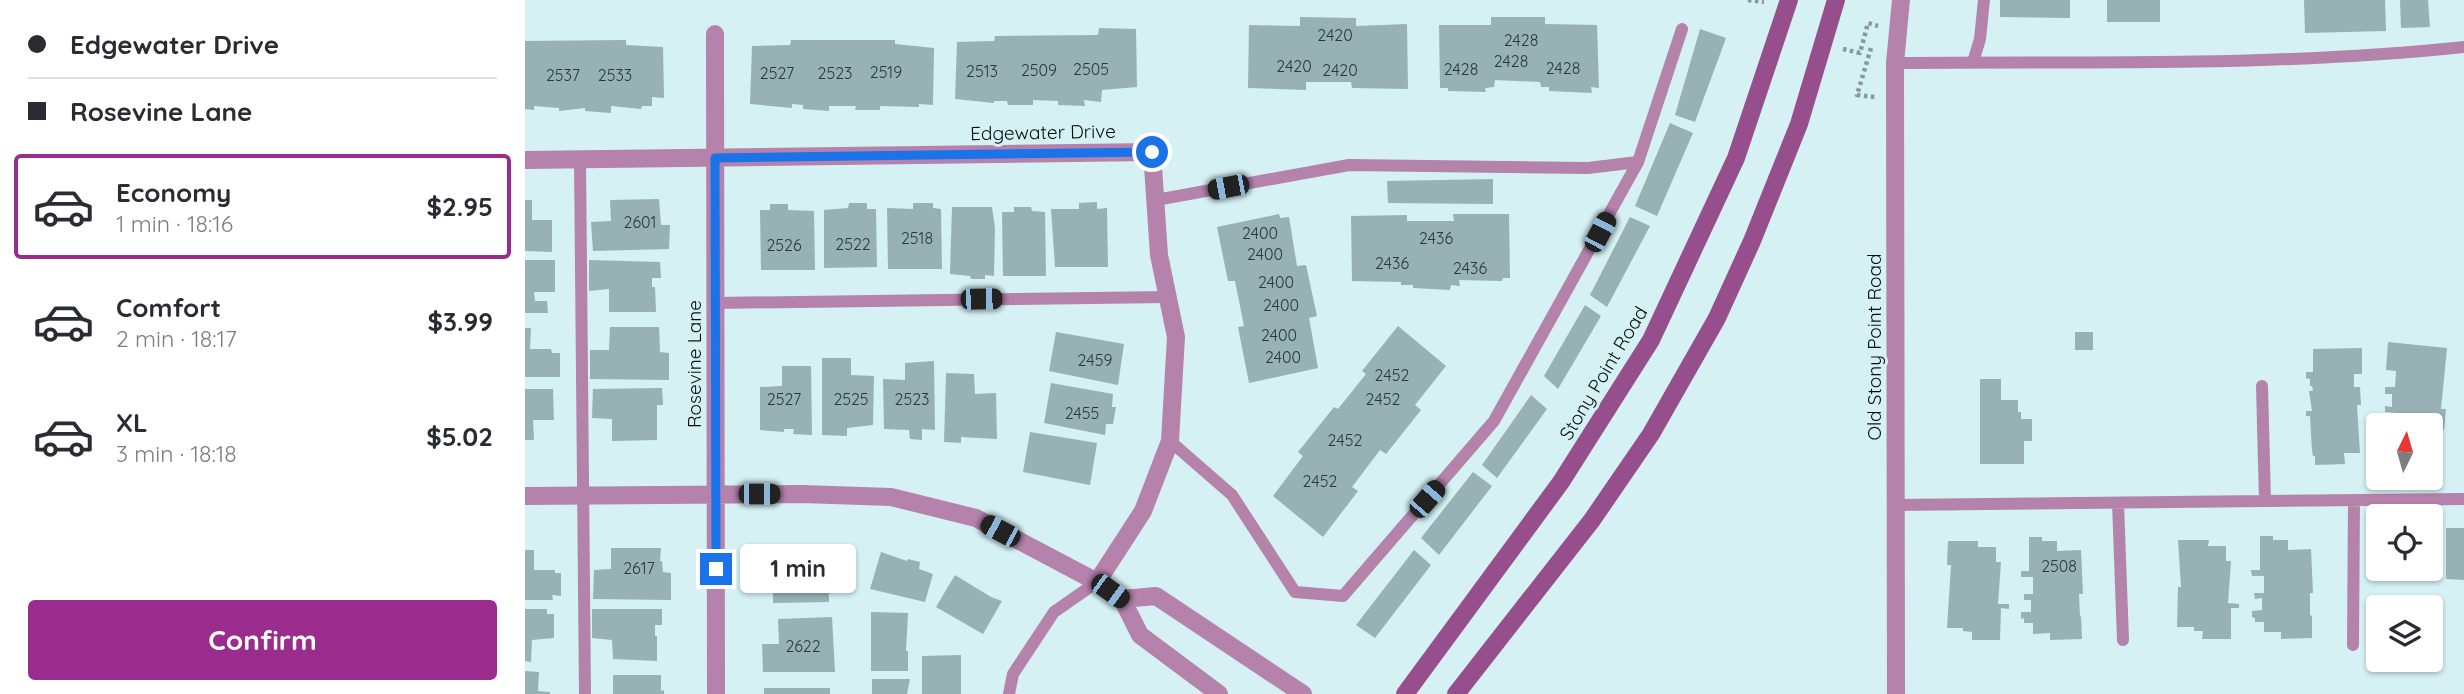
<!DOCTYPE html>
<html lang="en">
<head>
<meta charset="utf-8">
<style>
  body { margin:0; font-family:Quicksand,sans-serif; background:#f7f7f7; color:#2b2b33; height:100vh; display:flex; flex-direction:column; font-size:26px; white-space:nowrap }
  * { box-sizing:border-box; margin:0 }
  p { font-size:23px; color:#7c7c81 }
  .icon { flex:none; width:38px; height:38px; fill:none; stroke:currentColor; stroke-width:2; stroke-linecap:round; stroke-linejoin:round }
  .map { position:relative; flex:1; overflow:hidden }
  .side { display:flex; flex-direction:column; background:#fff; width:525px }
  .side>* { flex:none }
  .guide { display:grid; align-content:center; height:154px; padding:0 28px; background:#fff }
  .needle { width:46px; rotate:5deg }
  .fabs { position:absolute; left:1841px; top:413px; display:grid; gap:14px }
  .fabs a { display:grid; place-items:center; width:77px; height:77px; border-radius:7px; background:#fff; box-shadow:0 2px 5px #0004; font-size:35px }
  .end { position:absolute; width:32px; height:32px; margin:-16px; border:9px solid #1a73e8; background:#fff; box-shadow:0 0 0 4px #fff }
  .from { border-radius:50% }
  .bubble { position:absolute; height:49px; border-radius:7px; background:#fff; box-shadow:0 2px 5px #0004; font-size:23px; font-weight:700; line-height:49px; text-align:center }
  .car { position:absolute; width:21px; height:42px; margin:-21px -10px; border-radius:9px; box-shadow:0 0 5px 2px #0007; background:linear-gradient(#222 24%,#8ab4d8 0 40%,#222 0 76%,#8ab4d8 0 86%,#222 0) }
  .guide b { display:flex; align-items:center; gap:24px; height:66px; font-size:26px }
  .guide b+b { border-top:2px solid #e1e1e2 }
  .guide i { width:18px; height:18px; background:#2b2b33 }
  ul { padding:0; list-style:none }
  li { display:flex; align-items:center; gap:21px; height:105px; margin:0 14px 10px; padding:0 14px; border:4px solid transparent; border-radius:7px }
  li div { flex:1 }
  li b { display:block; font-size:26px }
  li em { font-style:normal; font-weight:700 }
  li.on { border-color:#992c8d }
  li>.icon { width:63px; height:63px; stroke-width:1.5 }
  .primary-button { display:flex; gap:14px; margin-top:auto; padding:14px 28px }
  .primary-button a { flex:1; height:80px; border-radius:7px; background:#992c8d; color:#fff; font-size:28px; font-weight:700; line-height:80px; text-align:center }
  main { display:flex; flex:1; min-height:0 }
  .map>svg:first-child { display:block }
  .building { fill:#97b1b4 }
  .lines { fill:none; stroke-linecap:round; stroke-linejoin:round }
  .path { stroke:#869a9d; stroke-width:4.5; stroke-dasharray:3.5 3.5; stroke-linecap:butt }
  .service { stroke:#b582ac; stroke-width:12 }
  .minor { stroke:#b582ac; stroke-width:18 }
  .secondary { stroke:#974e8d; stroke-width:18 }
  .route { stroke:#1a73e8; stroke-width:9 }
  .labels { text-anchor:middle; dominant-baseline:central; stroke-width:6; stroke-linejoin:round; paint-order:stroke }
  .number-label { font-size:16px; fill:#2a3839 }
  .street-label { font-size:19px; fill:#060f10; stroke:#d5f1f4 }
</style>
</head>
<body>
<main>
<section class="side">
<div class="guide">
<b><i class="from"></i>Edgewater Drive</b>
<b><i></i>Rosevine Lane</b>
</div>
<ul>
<li class="on"><svg class="icon" aria-label="car" viewBox="0 0 24 24"><path d="M5 17H2v-5l4-1 3-4h7l3 4 3 1v5h-3M9 17h6M6 11h13"/><circle cx="7" cy="17" r="2"/><circle cx="17" cy="17" r="2"/></svg><div><b>Economy</b><p>1 min · 18:16</p></div><em>$2.95</em></li>
<li><svg class="icon" aria-label="car" viewBox="0 0 24 24"><path d="M5 17H2v-5l4-1 3-4h7l3 4 3 1v5h-3M9 17h6M6 11h13"/><circle cx="7" cy="17" r="2"/><circle cx="17" cy="17" r="2"/></svg><div><b>Comfort</b><p>2 min · 18:17</p></div><em>$3.99</em></li>
<li><svg class="icon" aria-label="car" viewBox="0 0 24 24"><path d="M5 17H2v-5l4-1 3-4h7l3 4 3 1v5h-3M9 17h6M6 11h13"/><circle cx="7" cy="17" r="2"/><circle cx="17" cy="17" r="2"/></svg><div><b>XL</b><p>3 min · 18:18</p></div><em>$5.02</em></li>
</ul>
<div class="primary-button"><a>Confirm</a></div>
</section>
<div class="map">
<svg width="1939" height="694" viewBox="0 0 1939 694">
  <rect width="100%" height="100%" fill="#d5f1f4"/>
  <path class="building" d="M1475,0h70v18l-70,-1z
    M1582,0h53v22h-53z
    M1779,0h81l1,31 -81,2z
    M1875,0h28l2,27 -29,1z
    M775,17l56,1v8l51,-2 1,65 -56,-1 -1,-6h-45v8l-58,-2 1,-63 51,1z
    M966,17h54v7l52,1 2,63 -8,-1 1,6 -43,-2v-4h-8l-1,-5 -45,-2 -1,7 -9,1 1,4 -38,-1v-3h-8l-1,-63h52z
    M574,28l37,1 1,58 -35,3 -1,12 -17,-2 1,6 -27,-1v-4l-25,-1v5h-25l-1,-4h-13v2l-39,-4 2,-57 37,-1 1,-5 103,-1z
    M1175,29l26,9 -31,84 -20,-7z
    M101,40v5l37,2 1,51 -12,-1v9h-10l-1,3 -30,-3v7l-26,-2v-3l-26,3v-3l-25,-2v4l-9,-1v-68z
    M266,40h104v4l39,4 -1,57 -14,-1v3l-39,-1v4h-25l1,-4h-27v5l-26,-2v-4l-11,-1v4l-42,-4 2,-58 38,-1z
    M1145,123l23,10 -36,83 -22,-10z
    M968,179v25l-105,-1 -1,-22z
    M134,199l2,26h9l-1,24 -76,2 -2,-29 20,-1 -1,-21z
    M0,200h7v20h20v32l-27,-1z
    M572,202v7l10,-1 1,59h-53l-4,-58h28v-6z
    M324,203h18v6h9l1,58 -53,1v-58l24,-2z
    M388,203h20v5l8,1 1,60h-54l-1,-61 26,1z
    M245,204h18v6l26,1 1,59h-54l-1,-60h10z
    M427,207h40l3,21 -1,48 -9,-1v4h-14l-1,-3 -20,-2z
    M489,207h17l1,4 13,1 1,64h-43l-1,-64h12z
    M754,214l1,4 9,-1 8,49 9,-1 11,51 -8,2 9,50 -69,15 -11,-56 6,-1 -9,-45h-7l-11,-54z
    M928,214h56l1,64h-7l-1,3 -43,-1 1,6 -9,-1 -1,5 -37,-2v-3h-12v-3l-49,-1 -1,-65 56,-1v6h47z
    M1105,217l20,9 -43,81 -17,-12z
    M0,260h30v32h-21l1,9h12l1,12h-23z
    M64,260l71,2 1,16h-9v9h3l1,25h-47v-23l-20,2z
    M1060,305l16,11 -43,73 -14,-13z
    M873,326l48,40 -31,39 6,5 -35,44 -6,-4 -28,37 6,4 -35,46 -50,-41 30,-40 -5,-4 36,-45 4,2 28,-35 -4,-3z
    M85,327h49l1,25 9,1v27l-79,-1v-29h19z
    M0,328h6l-1,21h21l1,4h8v24h-35z
    M531,332l68,12 -6,41 -69,-14z
    M1550,332h18v18h-18z
    M1863,342l59,6 -6,61h5l-2,21h-2l-1,23 -4,-1 -1,15 -5,-1v-41h-36l1,-12 -11,-1v-6l7,1v-13h-7v-7h10l1,-16 -10,-1z
    M1837,348v26h-8v13h6l1,18h-4l3,48h-16l1,11 -30,1v-9h-2l-1,-5 -2,-35h-4v-5h6l-3,-20h4l-1,-5h-2v-7l-4,-1v-6h7v-23z
    M297,358h29v17l23,1 -1,49 -26,3v8l-25,-1z
    M409,361l1,69 -13,-1v11l-12,-1 -1,-9 -25,-1 -1,-50 22,1v-17z
    M257,366h29l1,69 -19,-1 1,-5h-10v3l-24,-2v-43l22,-1z
    M421,373l28,1 1,20 21,-1 1,46 -36,-2v6l-17,-1z
    M1455,379h21v21h17v12h3v7h11v22h-8v23h-44z
    M526,383l62,11 -1,13h4l-3,17h-7l-1,11 -61,-12z
    M137,388l1,17h-6v35l-45,1v-22l-20,-1 1,-29z
    M0,389h28l1,31h-21l1,20h-9z
    M1006,395l16,14 -50,69 -15,-13z
    M505,432l67,11 -7,42 -67,-13z
    M948,472l19,14 -53,69 -18,-17z
    M1921,528h18v52l-18,-1z
    M1735,536h13v4h15v10l23,-1 2,44h-3v22l2,1v22l-31,1v-7h-17v-10h-9v-4l-3,-1v-6l10,-1v-12l-7,1 -1,-6h10v-17h-12l-1,-6h9z
    M1504,537h13v4h15v10l24,-1 2,44h-4l1,23 1,-1 1,23 -32,1v-7l-17,1v-11h-9v-5l-3,1v-7h10v-12h-7v-6h9v-17h-12v-6h8z
    M1653,540h31l-1,6h18v15h5l-3,42 11,1v4h-8v31h-29l1,-8h-9v-4h-17l1,-40h3z
    M1423,541h30v6h18v15h5l-3,42h11v5l-8,-1 -1,32h-28v-8l-9,-1v-3h-16l4,-63h-4z
    M86,548h50l-1,13h2l1,11 8,1v27l-78,-1 1,-29 17,-1z
    M237,549l66,1 1,52 -56,1v-25l-11,-1z
    M0,550h9v20h21v3h6v23l-9,-1 1,5h-28z
    M889,550l17,15 -56,73 -19,-13z
    M356,552l26,9 1,-2 12,3 -1,7 14,5 -8,28 -55,-13z
    M430,575l36,22 11,4 -19,33 -47,-27z
    M0,609h22v5h7v24l-22,2 -1,22 -6,-1z
    M67,609h70v16h-7v11h2v25l-44,-2 -1,-19 -20,-2z
    M346,612l37,1 -2,38h2v20h-37z
    M307,617l3,55h-72l-1,-28h17l-1,-25z
    M436,655v39h-39v-38z
    M0,671l14,1 -1,19 12,1v2h-25z
    M88,675h48v16l3,-1v4h-51z
    M347,679h38l-3,15h-35z
    M239,688h66v6h-66z"/>
  <g class="lines">
    <path class="path" d="M1223,0l16,2
      M1346,48l-14,47 18,2
      M1318,49l17,4 8,-30 10,3"/>
    <path class="service" d="M1448,62l7,-23 4,-39
      M1370,63c190,-2 380,4 569,-16
      M55,160l5,534
      M631,200l193,-35 239,3 50,-6
      M190,303l453,-6
      M1737,386l3,115
      M645,441l62,54 63,97 48,4 151,-175 144,-259 44,-133
      M1593,503l5,137
      M1369,505l570,-6
      M1828,645l1,-145
      M484,694l4,-20 41,-62 43,-30"/>
    <path class="minor" d="M190,34l1,660
      M0,160l627,-8 7,103 17,82 -6,104 -27,70 -46,71
      M0,496l277,-2 89,3 85,21 121,64 25,17 18,36 79,59
      M597,599l34,-3 147,98
      M1371,694l-1,-631 6,-63"/>
    <path class="secondary" d="M880,694l156,-212 90,-142 85,-182 53,-158
      M931,694l136,-174 59,-86 66,-116 35,-77 47,-117 37,-124"/>
  </g>
  <g class="lines">
    <path class="route" d="M191,569l-1,-411 437,-6"/>
  </g>
  <g class="labels">
    <g class="number-label">
      <text x="810" y="35">2420</text>
      <text x="996" y="40">2428</text>
      <text x="986" y="61">2428</text>
      <text x="769" y="66">2420</text>
      <text x="1038" y="68">2428</text>
      <text x="566" y="69">2505</text>
      <text x="936" y="69">2428</text>
      <text x="514" y="70">2509</text>
      <text x="815" y="70">2420</text>
      <text x="457" y="71">2513</text>
      <text x="361" y="72">2519</text>
      <text x="252" y="73">2527</text>
      <text x="310" y="73">2523</text>
      <text x="38" y="75">2537</text>
      <text x="90" y="75">2533</text>
      <text x="115" y="222">2601</text>
      <text x="735" y="233">2400</text>
      <text x="392" y="238">2518</text>
      <text x="911" y="238">2436</text>
      <text x="328" y="244">2522</text>
      <text x="259" y="245">2526</text>
      <text x="740" y="254">2400</text>
      <text x="867" y="263">2436</text>
      <text x="945" y="268">2436</text>
      <text x="751" y="282">2400</text>
      <text x="756" y="305">2400</text>
      <text x="754" y="335">2400</text>
      <text x="758" y="357">2400</text>
      <text x="570" y="360">2459</text>
      <text x="867" y="375">2452</text>
      <text x="259" y="399">2527</text>
      <text x="326" y="399">2525</text>
      <text x="387" y="399">2523</text>
      <text x="858" y="399">2452</text>
      <text x="557" y="413">2455</text>
      <text x="820" y="440">2452</text>
      <text x="795" y="481">2452</text>
      <text x="1534" y="566">2508</text>
      <text x="114" y="568">2617</text>
      <text x="278" y="646">2622</text>
    </g>
    <g class="street-label">
      <text transform="translate(518 132) rotate(-1)">Edgewater Drive</text>
      <text transform="translate(1349 347) rotate(-90)">Old Stony Point Road</text>
      <text transform="translate(169 364) rotate(-90)">Rosevine Lane</text>
      <text transform="translate(1078 373) rotate(-59)">Stony Point Road</text>
    </g>
  </g>
</svg>
<div class="fabs">
<a><svg class="needle" viewBox="-14 -14 28 28"><path d="M0-13l5 13h-10z" fill="#e53935"/><path d="M0 13l5-13h-10z" fill="#7c7c81"/></svg></a>
<a><svg class="icon" aria-label="locate" viewBox="0 0 24 24"><circle cx="12" cy="12" r="6"/><path d="M12 2v4M12 18v4M2 12h4M18 12h4"/></svg></a>
<a><svg class="icon" aria-label="layers" viewBox="0 0 24 24"><path d="M12 4l9 5-9 5-9-5zM3 14l9 5 9-5"/></svg></a>
</div>
<i class="end from" style="left:627px;top:152px"></i>
<i class="end" style="left:191px;top:569px"></i>
<div class="bubble" style="left:215px;top:544px;width:116px">1 min</div>
<i class="car" style="left:703px;top:187px;rotate:259deg"></i>
<i class="car" style="left:1075px;top:232px;rotate:28deg"></i>
<i class="car" style="left:456px;top:299px;rotate:89deg"></i>
<i class="car" style="left:234px;top:494px;rotate:90deg"></i>
<i class="car" style="left:902px;top:499px;rotate:41deg"></i>
<i class="car" style="left:475px;top:531px;rotate:298deg"></i>
<i class="car" style="left:585px;top:591px;rotate:126deg"></i>
</div>
</main>
</body>
</html>
